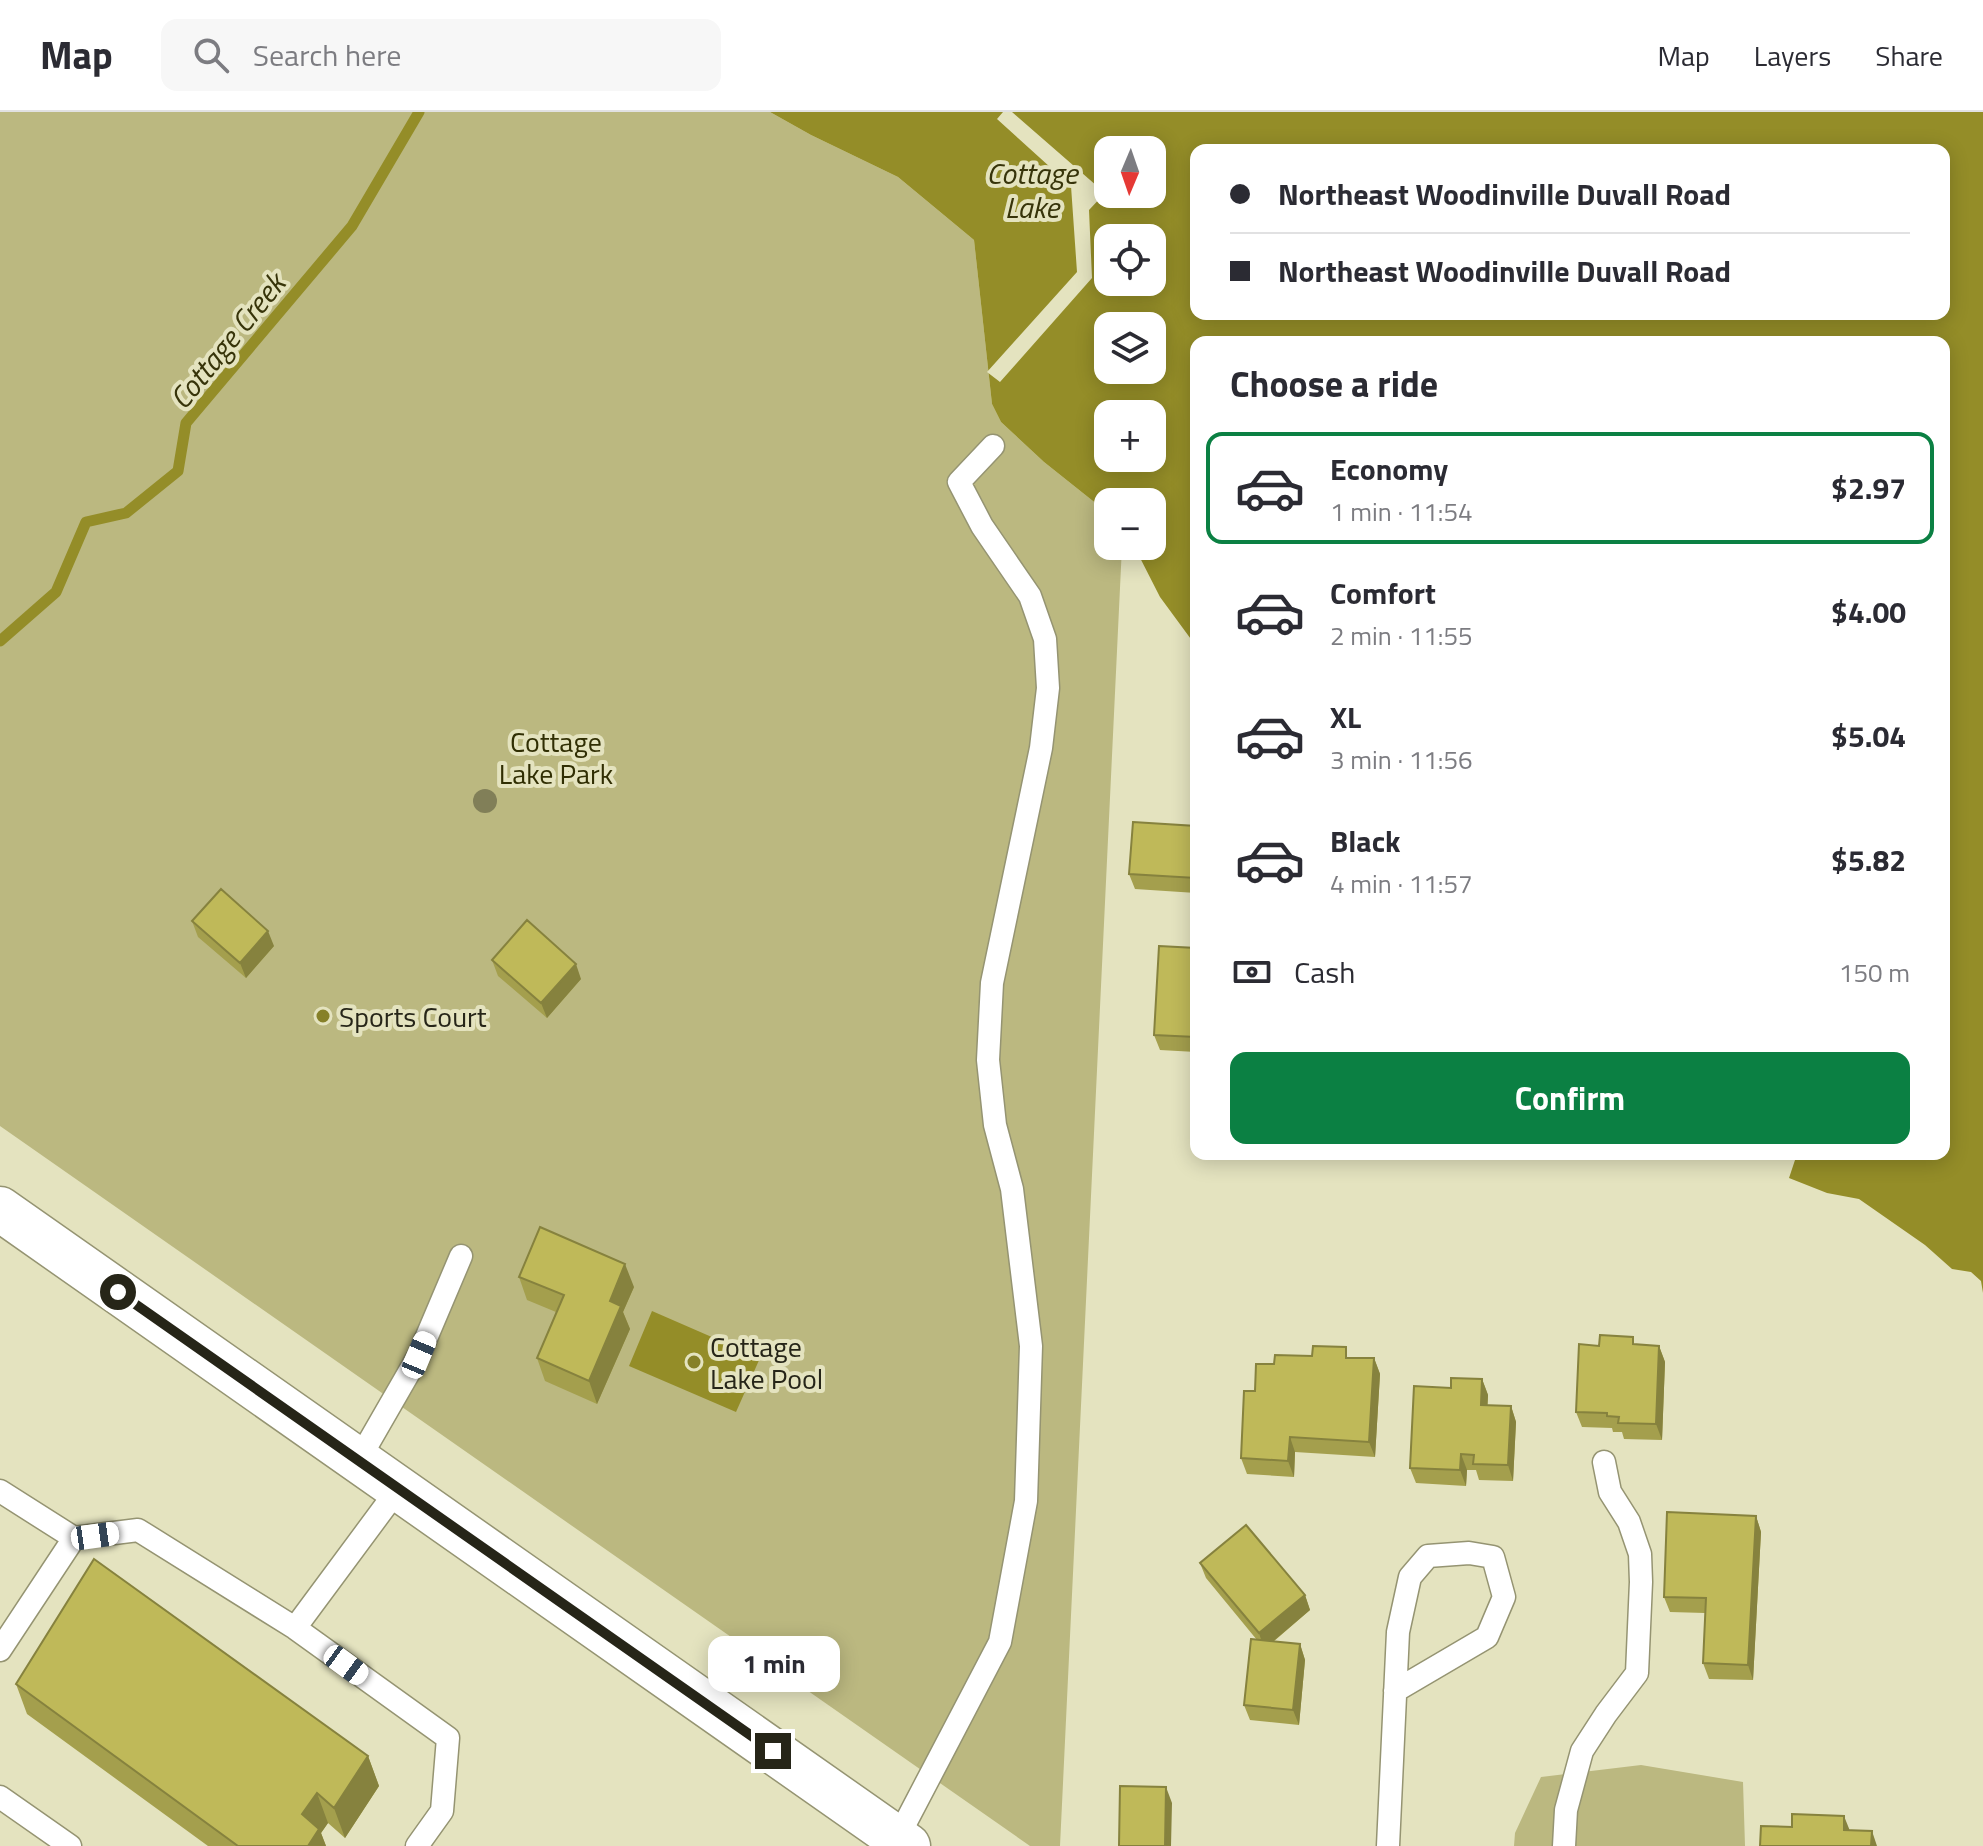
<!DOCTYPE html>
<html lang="en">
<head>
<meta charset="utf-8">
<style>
  body { margin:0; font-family:"Titillium Web",sans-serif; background:#f7f7f7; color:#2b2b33; height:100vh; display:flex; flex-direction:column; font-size:30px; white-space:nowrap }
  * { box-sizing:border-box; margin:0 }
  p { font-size:26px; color:#7c7c81 }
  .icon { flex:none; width:44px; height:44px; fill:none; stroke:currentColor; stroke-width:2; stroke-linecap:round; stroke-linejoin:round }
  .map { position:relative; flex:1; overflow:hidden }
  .side { position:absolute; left:1190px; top:224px; width:760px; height:824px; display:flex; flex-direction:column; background:#fff; border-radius:16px; box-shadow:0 4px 20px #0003 }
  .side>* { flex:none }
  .hud { position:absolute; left:1190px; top:32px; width:760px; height:176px; border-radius:16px; box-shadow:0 4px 20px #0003; display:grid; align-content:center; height:176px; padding:0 40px; background:#fff }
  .needle { width:52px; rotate:182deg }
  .buttons { position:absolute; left:1094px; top:24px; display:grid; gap:16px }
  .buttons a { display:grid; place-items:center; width:72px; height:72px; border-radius:16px; background:#fff; box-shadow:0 4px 20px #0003; font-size:40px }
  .end { position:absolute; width:36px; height:36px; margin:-18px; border:10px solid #262518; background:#fff; box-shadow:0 0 0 4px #fff }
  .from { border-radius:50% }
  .bubble { position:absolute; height:56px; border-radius:16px; background:#fff; box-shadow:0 4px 20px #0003; font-size:26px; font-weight:700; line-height:56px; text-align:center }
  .car { position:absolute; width:24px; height:48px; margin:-24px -12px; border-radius:10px; box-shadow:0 0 6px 2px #0007; background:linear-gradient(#fff 24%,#345 0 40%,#fff 0 76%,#345 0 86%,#fff 0) }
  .hud b { display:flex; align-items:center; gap:28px; height:76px; font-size:30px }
  .hud b+b { border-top:2px solid #e1e1e2 }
  .hud i { width:20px; height:20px; background:#2b2b33 }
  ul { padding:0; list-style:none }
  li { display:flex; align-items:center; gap:24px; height:112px; margin:0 16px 12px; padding:0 24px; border:4px solid transparent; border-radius:16px }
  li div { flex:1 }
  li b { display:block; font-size:30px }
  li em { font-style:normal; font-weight:700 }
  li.on { border-color:#0b8043 }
  li>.icon { width:72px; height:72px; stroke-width:1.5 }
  h2 { padding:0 40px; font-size:36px; line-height:96px }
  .pay { display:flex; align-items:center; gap:20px; height:88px; padding:0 40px; font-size:30px }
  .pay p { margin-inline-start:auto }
  .button { display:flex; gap:16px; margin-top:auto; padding:16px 40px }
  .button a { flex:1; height:92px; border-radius:16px; background:#0b8043; color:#fff; font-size:32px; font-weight:700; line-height:92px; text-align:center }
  header { display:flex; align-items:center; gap:48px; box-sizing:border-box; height:112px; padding:0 40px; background:#fff; border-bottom:2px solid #e1e1e2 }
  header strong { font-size:38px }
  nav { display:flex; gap:44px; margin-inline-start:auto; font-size:28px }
  .search { width:560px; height:72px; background:#f7f7f7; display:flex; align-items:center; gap:20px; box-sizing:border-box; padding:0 28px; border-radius:16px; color:#7c7c81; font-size:30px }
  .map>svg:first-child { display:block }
  .green { fill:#bbb880 }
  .water { fill:#948d28; fill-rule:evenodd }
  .pier { fill:#e4e3bf }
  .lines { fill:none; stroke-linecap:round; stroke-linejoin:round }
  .stream { stroke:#948d28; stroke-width:11 }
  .lane-casing { stroke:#959472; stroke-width:25 }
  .secondary-casing { stroke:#959472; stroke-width:47 }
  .lane { stroke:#fff; stroke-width:22 }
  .secondary { stroke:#fff; stroke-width:44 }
  .tree { fill:#817f58 }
  .wall { fill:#a49f4d }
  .shaded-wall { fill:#86823e }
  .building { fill:#bfb959; stroke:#86823e; stroke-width:2 }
  .route { stroke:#262518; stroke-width:10 }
  .poi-dot { fill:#868028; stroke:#e4e3bf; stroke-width:3 }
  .labels { text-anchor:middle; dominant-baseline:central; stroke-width:8; stroke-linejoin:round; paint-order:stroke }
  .park-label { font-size:28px; fill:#302e03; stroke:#e4e3bf }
  .poi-label { font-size:28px; fill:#262518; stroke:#e4e3bf; text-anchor:start }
  .water-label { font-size:30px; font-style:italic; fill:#37340a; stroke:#e4e3bf }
</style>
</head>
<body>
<header>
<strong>Map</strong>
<div class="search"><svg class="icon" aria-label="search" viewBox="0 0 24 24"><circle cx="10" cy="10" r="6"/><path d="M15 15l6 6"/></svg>Search here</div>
<nav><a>Map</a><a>Layers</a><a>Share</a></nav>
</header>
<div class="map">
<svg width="1983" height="1734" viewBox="0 0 1983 1734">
  <rect width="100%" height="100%" fill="#e4e3bf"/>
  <path class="green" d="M0,0h770l41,23 87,42 76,63 18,164 9,18 43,40 64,51v33h14l-62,1300h-30l-1030,-720z
    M1641,1653l102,17 2,64h-231l1,-13 26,-56z"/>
  <path class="water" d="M770,0h1213v1181l-2,-12 -10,-9 -19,-3 -27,-24 -66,-46 -32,-6 -38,-15 7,-21 -4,-3h152v-812h-748v304l-36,-49 -26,-51h18v-44h-44v11l-64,-51 -43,-40 -9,-18 -18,-164 -76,-63 -87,-42zM1108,38h44v44h-44zM1196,38h748v164h-748zM1108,126h44v44h-44zM1108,214h44v44h-44zM1108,302h44v44h-44z
    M652,1199l108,47 -24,54 -107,-46z"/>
  <path class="pier" d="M1003,0h9l93,81 -16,17 3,68 -92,104 -13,-10 90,-100 -6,-86 -74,-67z"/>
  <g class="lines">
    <path class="stream" d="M0,529l56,-49 30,-70 40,-9 52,-42 8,-48 166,-197 67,-114"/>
    <defs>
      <path id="lane" d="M358,1349l61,-106 42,-99
        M0,1379l74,47 64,-8 157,98 153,110 -6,73 -25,35
        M295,1516l103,-139
        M0,1538l74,-112
        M0,1685l70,49
        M897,1727l103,-197 26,-141 5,-155 -19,-157 -17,-64 -7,-65 4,-77 49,-235 7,-60 -3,-49 -15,-43 -48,-70 -23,-44 34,-36
        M1388,1734l10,-214 12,-55 18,-21 41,-3 24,4 11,40 -17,40 -92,54
        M1564,1734l2,-36 16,-59 24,-37 31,-41 4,-91 -1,-28 -11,-32 -19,-30 -6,-30"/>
      <path id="secondary" d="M0,1097l908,637"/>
    </defs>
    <use href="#lane" class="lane-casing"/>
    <use href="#secondary" class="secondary-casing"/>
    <use href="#lane" class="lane"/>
    <use href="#secondary" class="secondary"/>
  </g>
  <circle class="tree" cx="485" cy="689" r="12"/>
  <path class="wall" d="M1196,714v67l-61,-4 -6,-15z
    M192,809l82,25 -28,32 -48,-41z
    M1196,836v104l-36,-2 -6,-15z
    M492,848l89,19 -34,39 -49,-42z
    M519,1165l115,10 -11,25 7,17 -33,75 -52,-23 -8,-23 19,-46 -29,-12z
    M1636,1233l23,1 6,16 -3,78 -38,-1 -2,-7h-9l-1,-4 -30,-1 -6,-15 23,-66z
    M1350,1246h24l6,16 -5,83 -80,-5 -1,25 -47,-3 -6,-16 14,-67 19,-27z
    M1482,1267l6,16 -1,11h24l5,16 -3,59 -34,-1 -3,-10h-9l-1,16 -50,-3 -6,-15 41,-80z
    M1756,1404l5,16 -8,148 -44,-1 -6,-16 2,-50 -35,-1 -6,-15z
    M1200,1451l105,32 5,15 -37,32 27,2 5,16 -6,65 -49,-5 -6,-15 13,-65 -51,-62z
    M16,1572l352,72 11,30 -34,52 -17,-15 -7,10 5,13h-118l-181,-132z"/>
  <path class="shaded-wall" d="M268,819l6,15 -28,32 -6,-15z
    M576,852l5,15 -34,39 -6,-15z
    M625,1152l9,23 -11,25 7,17 -33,75 -8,-23 21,-80z
    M1659,1234l6,16 -3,78 -6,-16z
    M1374,1246l6,16 -5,83 -6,-15z
    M1482,1267l6,16 -1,26 -6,-16z
    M1511,1294l5,16 -3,59 -5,-16z
    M1290,1325l5,15 -1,25 -6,-16z
    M1461,1342l6,16 -1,16 -6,-16z
    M1756,1404l5,16 -8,148 -5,-15z
    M1305,1483l5,15 -46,39 -5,-16z
    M1300,1532l5,16 -6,65 -6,-15z
    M368,1644l11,30 -34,52 -11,-30z
    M1166,1675l6,16 -1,43h-6z
    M317,1681l11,30 -7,10 5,13h-18l-6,-32z
    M1844,1704l6,15 -6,-1z
    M1872,1719l5,15h-6z"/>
  <path class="building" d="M1133,710l63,4v52l-67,-4z
    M221,777l47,42 -28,32 -48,-42z
    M527,808l49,44 -35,39 -49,-43z
    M1159,834l37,2v89l-42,-2z
    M540,1115l85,37 -15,37 11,5 -32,75 -52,-23 27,-63 -45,-18z
    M1600,1223l33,2v7l26,2 -3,78 -38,-1 1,-6 -12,-1v-3l-31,-1 3,-68 20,2z
    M1313,1234l33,1v11h28l-5,84 -79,-5 -2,24 -47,-3 3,-67h11l1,-27h18l1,-9 37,1z
    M1451,1266l31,1 -1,26 30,1 -3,59 -35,-1 1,-9 -13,-1 -1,16 -50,-2 4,-82 37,2z
    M1667,1400l89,4 -8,149 -45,-2 3,-65 -42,-1z
    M1246,1413l59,70 -46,38 -59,-70z
    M94,1447l274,197 -34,52 -17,-15 -15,21 17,15 -11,17h-70l-222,-162z
    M1251,1527l49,5 -7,66 -49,-5z
    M1120,1674l46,1 -1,59h-46z
    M1792,1702l52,2v14l28,1 -1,15h-111l1,-20 31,1z"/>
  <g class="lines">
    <path class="route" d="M118,1180l655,459"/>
  </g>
  <g class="poi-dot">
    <circle cx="323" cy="904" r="8"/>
    <circle cx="694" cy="1250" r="8"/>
  </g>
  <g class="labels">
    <g class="park-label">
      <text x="556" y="629">Cottage<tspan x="556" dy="32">Lake Park</tspan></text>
    </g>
    <g class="poi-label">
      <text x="339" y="904">Sports Court</text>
      <text x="710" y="1234">Cottage<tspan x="710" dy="32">Lake Pool</tspan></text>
    </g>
    <g class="water-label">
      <text x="1032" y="61">Cottage<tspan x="1032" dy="34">Lake</tspan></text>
      <text transform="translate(227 229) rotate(-51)">Cottage Creek</text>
    </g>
  </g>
</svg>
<div class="buttons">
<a><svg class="needle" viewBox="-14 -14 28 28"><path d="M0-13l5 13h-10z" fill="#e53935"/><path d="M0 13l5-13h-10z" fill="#7c7c81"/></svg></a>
<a><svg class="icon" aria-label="locate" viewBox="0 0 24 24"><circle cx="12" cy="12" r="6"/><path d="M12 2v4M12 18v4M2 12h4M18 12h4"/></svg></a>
<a><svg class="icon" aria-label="layers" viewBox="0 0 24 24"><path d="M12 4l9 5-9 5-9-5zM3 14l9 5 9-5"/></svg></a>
<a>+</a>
<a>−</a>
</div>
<i class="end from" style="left:118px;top:1180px"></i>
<i class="end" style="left:773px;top:1639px"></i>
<div class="bubble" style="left:708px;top:1524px;width:132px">1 min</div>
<i class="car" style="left:419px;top:1243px;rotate:23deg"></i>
<i class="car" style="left:95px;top:1424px;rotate:82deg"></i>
<i class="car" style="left:346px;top:1553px;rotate:126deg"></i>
<div class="hud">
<b><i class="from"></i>Northeast Woodinville Duvall Road</b>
<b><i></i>Northeast Woodinville Duvall Road</b>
</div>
<section class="side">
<h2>Choose a ride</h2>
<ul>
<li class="on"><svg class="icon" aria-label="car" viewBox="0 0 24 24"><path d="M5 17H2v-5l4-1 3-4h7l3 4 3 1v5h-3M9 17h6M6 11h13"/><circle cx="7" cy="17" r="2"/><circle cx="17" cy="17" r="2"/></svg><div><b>Economy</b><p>1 min · 11:54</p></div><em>$2.97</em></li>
<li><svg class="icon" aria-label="car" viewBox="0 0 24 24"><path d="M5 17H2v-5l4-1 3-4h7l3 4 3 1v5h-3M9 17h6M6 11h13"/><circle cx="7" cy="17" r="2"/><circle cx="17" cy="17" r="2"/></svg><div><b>Comfort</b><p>2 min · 11:55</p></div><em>$4.00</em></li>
<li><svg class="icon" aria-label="car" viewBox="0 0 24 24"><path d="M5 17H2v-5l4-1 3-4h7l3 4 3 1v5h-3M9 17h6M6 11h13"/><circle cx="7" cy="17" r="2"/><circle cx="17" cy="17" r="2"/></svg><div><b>XL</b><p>3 min · 11:56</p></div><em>$5.04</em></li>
<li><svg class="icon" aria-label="car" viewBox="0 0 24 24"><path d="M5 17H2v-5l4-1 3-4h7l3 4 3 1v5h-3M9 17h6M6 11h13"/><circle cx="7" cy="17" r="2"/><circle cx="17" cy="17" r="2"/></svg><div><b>Black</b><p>4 min · 11:57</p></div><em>$5.82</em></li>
</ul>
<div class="pay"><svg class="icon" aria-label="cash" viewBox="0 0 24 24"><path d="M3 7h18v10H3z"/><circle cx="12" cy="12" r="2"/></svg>Cash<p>150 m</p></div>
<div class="button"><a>Confirm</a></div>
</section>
</div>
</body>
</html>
